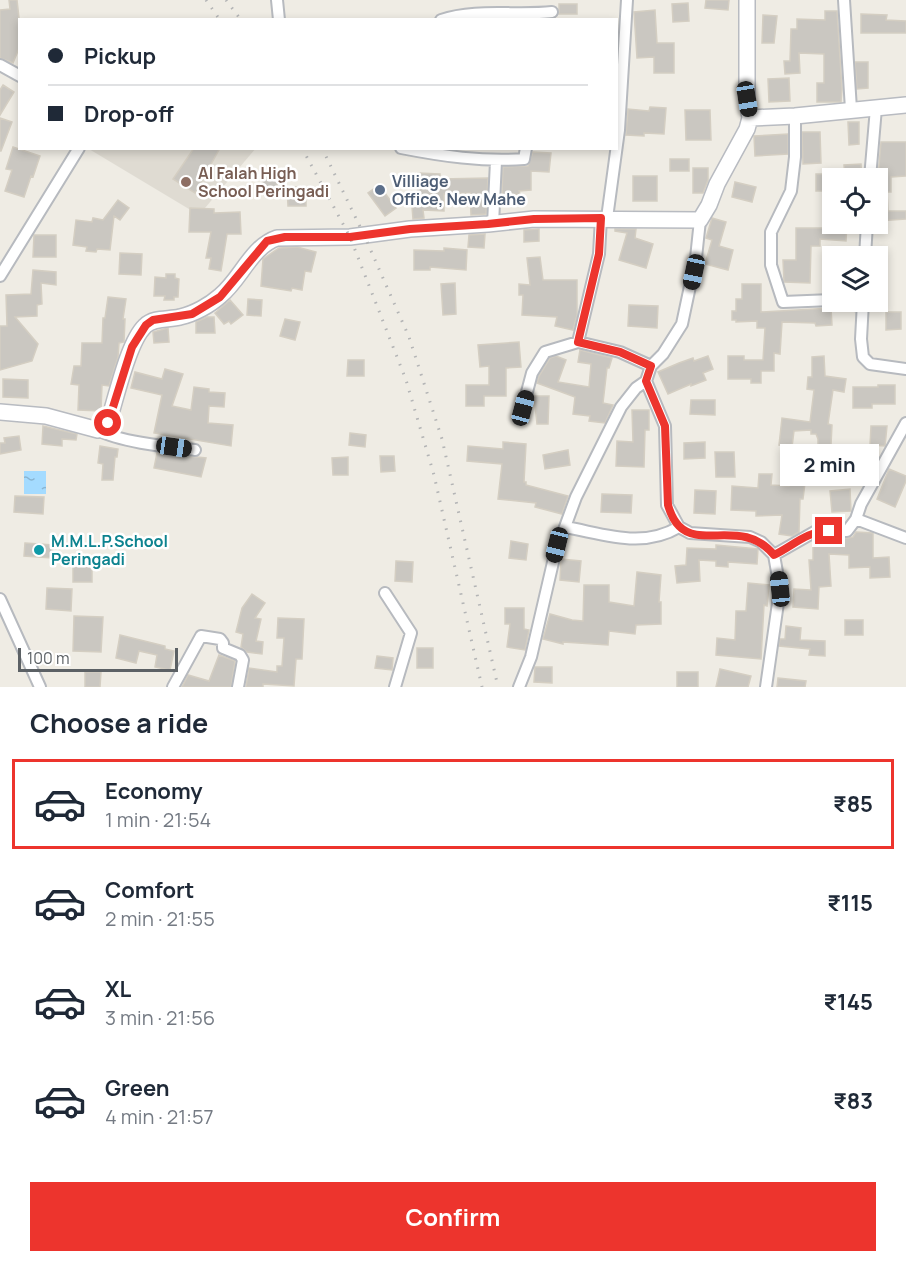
<!DOCTYPE html>
<html lang="en">
<head>
<meta charset="utf-8">
<style>
  body { margin:0; font-family:Manrope,sans-serif; background:#f2f2f3; color:#1f2937; height:100vh; display:flex; flex-direction:column; font-size:22px; white-space:nowrap }
  * { box-sizing:border-box; margin:0 }
  p { font-size:20px; color:#747a83 }
  .icon { flex:none; width:33px; height:33px; fill:none; stroke:currentColor; stroke-width:2; stroke-linecap:round; stroke-linejoin:round }
  .map { position:relative; height:687px; overflow:hidden }
  .side { display:flex; flex-direction:column; background:#fff; flex:1 }
  .side>* { flex:none }
  .guide { position:absolute; left:18px; top:18px; width:600px; height:132px; border-radius:0px; box-shadow:0 3px 9px #0003; display:grid; align-content:center; height:132px; padding:0 30px; background:#fff }
  .tools { position:absolute; left:822px; top:168px; display:grid; gap:12px }
  .tools a { display:grid; place-items:center; width:66px; height:66px; border-radius:0px; background:#fff; box-shadow:0 3px 9px #0003; font-size:30px }
  .scale { position:absolute; left:18px; bottom:15px; width:160px; box-sizing:border-box; padding-left:6px; border:3px solid #5c6165; border-top:0; font-size:16px; line-height:21px; white-space:nowrap; color:#5c6165; -webkit-text-stroke:4px #fff; paint-order:stroke }
  .end { position:absolute; width:27px; height:27px; margin:-14px; border:8px solid #ed342d; background:#fff; box-shadow:0 0 0 3px #fff }
  .from { border-radius:50% }
  .bubble { position:absolute; height:42px; border-radius:0px; background:#fff; box-shadow:0 3px 9px #0003; font-size:20px; font-weight:700; line-height:42px; text-align:center }
  .car { position:absolute; width:18px; height:36px; margin:-18px -9px; border-radius:8px; box-shadow:0 0 4px 2px #0007; background:linear-gradient(#222 24%,#8ab4d8 0 40%,#222 0 76%,#8ab4d8 0 86%,#222 0) }
  .guide b { display:flex; align-items:center; gap:21px; height:57px; font-size:22px }
  .guide b+b { border-top:2px solid #e0e1e3 }
  .guide i { width:15px; height:15px; background:#1f2937 }
  ul { padding:0; list-style:none }
  li { display:flex; align-items:center; gap:18px; height:90px; margin:0 12px 9px; padding:0 18px; border:3px solid transparent; border-radius:0px }
  li div { flex:1 }
  li b { display:block; font-size:22px }
  li em { font-style:normal; font-weight:700 }
  li.on { border-color:#ed342d }
  li>.icon { width:54px; height:54px; stroke-width:1.5 }
  h2 { padding:0 30px; font-size:27px; line-height:72px }
  .action { display:flex; gap:12px; margin-top:auto; padding:12px 30px }
  .action a { flex:1; height:69px; border-radius:0px; background:#ed342d; color:#fff; font-size:24px; font-weight:700; line-height:69px; text-align:center }
  .map>svg:first-child { display:block }
  .education { fill:#dfdbd2 }
  .water { fill:url(#water-ripples) }
  .building { fill:#cac7c1; stroke:#d4cec2; stroke-width:1.5 }
  .lines { fill:none; stroke-linecap:round; stroke-linejoin:round }
  .street-casing { stroke:#b7babf; stroke-width:14 }
  .secondary-casing { stroke:#b8bbc1; stroke-width:18 }
  .street { stroke:#fff; stroke-width:10 }
  .secondary { stroke:#fff; stroke-width:15 }
  .rail { stroke:#b3b4b5; stroke-width:3; stroke-dasharray:1.5 8; stroke-linecap:butt }
  .route { stroke:#ed342d; stroke-width:8 }
  .education-dot { fill:#8d6e63; stroke:#fff; stroke-width:2 }
  .service-dot { fill:#5c6f8a; stroke:#fff; stroke-width:2 }
  .culture-dot { fill:#0f9aa8; stroke:#fff; stroke-width:2 }
  .labels { text-anchor:middle; dominant-baseline:central; stroke-width:5; stroke-linejoin:round; paint-order:stroke }
  .education-label { font-size:16px; font-weight:bold; fill:#785e54; stroke:#fff; text-anchor:start }
  .service-label { font-size:16px; font-weight:bold; fill:#4e5e75; stroke:#fff; text-anchor:start }
  .culture-label { font-size:16px; font-weight:bold; fill:#0d838f; stroke:#fff; text-anchor:start }
</style>
</head>
<body>
<div class="map">
<svg width="906" height="687" viewBox="0 0 906 687">
  <defs>
    <pattern id="water-ripples" width="26" height="14" patternUnits="userSpaceOnUse" patternTransform="scale(1.5)"><rect width="26" height="14" fill="#a4dbff"/><path d="M2 4q2-2 4 0t4 0M15 11q2-2 4 0t4 0" fill="none" stroke="#89b5d2"/></pattern>
  </defs>
  <rect width="100%" height="100%" fill="#efece4"/>
  <path class="education" d="M256,148l-57,67 -110,-66z"/>
  <path class="water" d="M24,471h22v23h-22z"/>
  <path class="building" d="M9,0h8l3,27v19l-7,17 -13,-5v-48l10,-1z
    M706,0h23l-1,10 -23,-2z
    M688,3l1,18 -16,1 -1,-18z
    M559,4h18v10h-18z
    M655,10l2,33h17v30h-20v-16l-17,1 -3,-46z
    M825,11h12l5,78 -1,13h-24v-19h7v-29l-25,-1 1,20 -15,1 -1,-13h6l1,-32h6v-10l28,1z
    M861,14l26,1 -1,5 20,1v12h-45z
    M763,15l14,1 -3,27h-12z
    M855,62h13v26l-11,1z
    M789,78l1,23 -21,1 -1,-23z
    M3,85l11,7 -14,23v-25z
    M650,107l16,1 -2,26 -20,-1v3l-18,-1 2,-26 21,2z
    M685,110h25l1,30h-25z
    M0,118l12,4 -11,29h-1z
    M848,122h11v22l-10,1z
    M802,132h18l1,31 -18,1z
    M788,134v20l-33,2 -1,-20z
    M881,142h25v34l-15,1v15h-4l1,19h18v8l-28,2v-43z
    M13,147l27,9 -7,21 -2,-1 -7,21 -19,-6 7,-21 -6,-1z
    M194,148h26l-25,45 -22,-14z
    M533,152l18,1 -2,19 -18,-1v19l-12,1 1,3 -18,1 1,-28 25,-1z
    M670,159h19v12h-19z
    M861,164l1,14h-17l-1,-13z
    M693,168h15v12l-5,13h-10z
    M263,173l15,1 -1,14 -15,-1z
    M418,173l22,1v5l48,-1 -2,36 -15,1 -1,-22 -26,1v17l-21,-1 1,8 -11,1 -1,-12 5,-1z
    M816,174h16v17h-16z
    M633,176h24v25h-24z
    M735,182l21,5 -4,15 -20,-5z
    M379,185l17,23 -11,8 -17,-23z
    M287,187h19v19h-18z
    M118,200l11,8 -9,12 -6,-4 -4,34 -13,-1 -1,3 -10,-1 1,-4 -14,-2 3,-25 16,2 1,-4 10,2z
    M190,208l24,1v4l26,-1 1,22h-14l-6,37 -12,-2 2,-11h-5l5,-26h-22z
    M712,218l14,4 -7,24 14,4 -5,20 -23,-6 7,-24 -6,-2z
    M830,224h17l-1,17 -26,-2v7h-9l-1,37 -26,-1 -1,-22h13v-32h34z
    M539,229v12l-15,1v-12z
    M615,229h21l-1,9 18,6 -7,24 -27,-8 8,-27 -12,-2z
    M485,234l-1,14 -16,-1 1,-12z
    M34,235h22v22h-23z
    M297,247l19,5 -5,20 -6,-1 -3,19 -10,-2 -1,3 -30,-5 2,-27 16,-11z
    M444,248l23,2 -1,20 -36,-3v3h-16v-20l30,1z
    M120,253l22,1 -1,21 -22,-1z
    M540,257l3,23h34v35l-4,15 -18,-4 2,-9 -35,-2 1,-20h-4v-11l11,1 -3,-27z
    M33,270l23,2v13l-15,-2 1,21 -5,1v11l-22,1 23,27 -6,17 -32,9v-44h7l-1,-31 25,-1z
    M166,274h9v4l4,1 -1,18h-4v3h-10l1,-4h-11l1,-19 11,1z
    M455,283l1,31 -13,1 -2,-31z
    M742,284h19v28l70,-4 1,17 -16,1 -1,-3 -33,-1 -2,32 -6,-1v18h-13v12h-10v-4h-23v-23h16v4h19l2,-32h-8v-7l-21,1v-2h-4v-9h4v-12h6z
    M108,297l18,2 -3,20h2l-1,23 -5,1 -1,14 -9,29 -7,-1 -1,26 -23,-1 1,-25 -8,-1 3,-18h7l1,-23h20l1,-25h2z
    M248,299l14,1 -1,16 -14,-1z
    M230,300l13,15 -12,9 -2,-3 -5,3 -9,-11z
    M629,305l29,1 -1,22 -29,-2z
    M886,312h15v17l-15,1z
    M207,317h7l1,16h-19v-11z
    M285,319l15,3 -5,18 -15,-4z
    M168,328l1,14 -15,1 -1,-11z
    M519,342l2,25 -15,1v28h-22v10h-18v-21h23v-19l-9,1 -2,-22z
    M580,350l32,8 -3,10h-2l-4,35 10,2 -8,18 -16,-2 1,-5 -17,-2 2,-17 -38,-14 2,-7 11,-18 6,-2 10,4 -8,22 31,5 2,-23 -13,-2z
    M708,356l5,13 -10,4 3,7 -15,6v-2l-23,10 -10,-22 21,-9 14,-5 1,3z
    M824,356l1,20 21,3 -2,13 -11,-2 -5,34 4,1 -1,20h3l1,21h-17v-27l-2,-5h-5v-4l-17,1 -2,16 -13,-2 3,-27 28,4 4,-32 -7,-1 1,-12h4v-20z
    M348,360h16v16h-17z
    M165,369l18,5 -11,32 19,4 3,-23 15,2v3l16,1 -1,14 -15,-1 -1,17 25,2 -2,21 -77,-13 8,-38 -31,-7 4,-16 27,7z
    M3,379l25,1v18l-25,-1z
    M878,385h17v19h-23v4h-19v-21h25z
    M534,396h15l-1,28h-11z
    M691,400h24v15l-25,-1z
    M632,410h17v20h-4l-1,37 -28,-1 1,-25 16,1z
    M43,426l34,8 -1,6 -14,-1v7l-20,-2z
    M871,426h16l-2,20 -15,-1z
    M350,433l16,2 -1,12 -16,-2z
    M19,436l2,14 -21,4v-11h5l-1,-5z
    M503,442l23,2 -2,38h2v3l42,11 -6,18 -27,-7 1,-4 -38,-4 4,-35 -35,-3 1,-15 35,3z
    M705,442v16l-21,1v-16z
    M100,446l18,3 -1,8h-2l-2,23h-11l1,-16 -5,-1z
    M568,450l2,15 -25,4 -2,-14z
    M715,452h19l1,25h-19z
    M157,453l49,5 -5,19 -47,-9z
    M380,456h14l1,15 -14,1z
    M348,457v18h-15l-1,-17z
    M889,469l17,7v5l-11,26 -18,-8z
    M759,474h13l-1,11 18,1v-4l16,1 -2,16h-3l-1,33 -7,4 -13,-2 3,-19 -26,1v-5l-25,-1 1,-24 26,2z
    M850,489l1,22 -19,1 -2,-21z
    M695,490l21,1 -1,23 -21,-1z
    M602,494l30,1 -1,18 -30,-1z
    M15,496l29,1 -1,17 -29,-2z
    M856,532l17,1v25l16,-1 1,20 -20,1v-11l-21,1v-13l-20,-1 2,32 -12,1 -1,22 -25,-2 1,-18 17,1 -2,-30h4v-19l5,-3h30l5,-1z
    M511,541l17,3 -2,16 -17,-2z
    M25,543l28,2 -1,13 -28,-2z
    M716,545l42,4 -1,15 -29,-2v5l-12,-1v-5l-17,-1 1,21 -23,2 -2,-17 11,-1 1,-17 29,1z
    M561,559l20,2 -2,21 -19,-2z
    M92,560v22h-19v-21z
    M396,561l17,1 -1,20 -17,-1z
    M637,572l24,3 -2,27h2v22l-25,1 -1,9 -26,-3 -1,14 -45,-3v2l-20,-5 7,-25 22,6 11,1 1,-36h25v17l25,4z
    M748,583l21,2 -2,21 -3,-1 -3,54 -45,-4 1,-17 18,2 1,-29h10z
    M47,588l25,1 -1,22 -25,-2z
    M252,594l13,9 -10,15 6,1 -5,22 7,1 -1,12 -15,-2 -6,-5 2,-13 -7,-2 6,-24z
    M505,608h19v21l5,1 -4,20 -18,-3 3,-23h-5z
    M74,616l29,1 -2,35 -28,-1z
    M278,618l26,1 -2,40h-6l-2,27 -31,-2v3h-17l3,-19 28,4v-6h5l2,-28h-7z
    M845,620h18v15h-18z
    M786,626l15,2 -1,12 25,1v15l-16,-1 1,-6 -31,-3 1,-7h5z
    M120,635l45,11v3l9,2 -4,19 -15,-3 2,-12 -18,-4 -3,12 -20,-5z
    M417,648h16v20h-16z
    M219,655l16,6 -4,26h-49l6,-12 21,6z
    M377,656l16,2 -1,12 -17,-2z
    M535,667h17v16l-18,-1z
    M720,669l31,7 -3,11h-32z
    M85,672h16l-1,15h-15z
    M677,672h21v15h-21z
    M778,678l28,3 -1,6h-28z"/>
  <g class="lines">
    <defs>
      <path id="street" d="M277,0l2,20
        M844,0l7,109
        M441,20c35,-12 75,-4 111,-8
        M0,65l20,11
        M795,116v41l-4,34 -20,41v33l12,37 49,-2
        M401,148c41,8 81,14 123,11l2,-11
        M870,178l6,-70
        M607,218l12,-88 8,-130
        M700,220l-4,38 -14,66 -19,30 -12,12 -5,15 19,45 2,79 12,22 11,6 60,4 11,5 13,13 6,34 -14,98
        M493,224l3,-63
        M865,256l2,-32
        M0,276l79,-128
        M849,302l13,6
        M863,302l-2,37 2,18 7,7 36,5
        M578,342l21,-88 2,-36
        M523,407l9,-34 13,-21 33,-10 42,10 31,14
        M98,430c21,12 71,17 97,20
        M856,519l50,19
        M565,527l11,-30 45,-90 15,-19 10,-7
        M774,555l42,-24h31l9,-12 5,-15 45,-81
        M385,593l26,40 -16,54
        M0,599l40,88
        M173,687l28,-51 19,3 3,4v5l17,7 3,5 -5,27
        M519,687l12,-30 26,-112 8,-18c40,7 77,22 114,0"/>
      <path id="secondary" d="M750,118l45,-2 111,-11
        M0,412l46,4 52,14 5,-1 5,-6c8,-24 20,-81 37,-97 9,-9 24,-6 35,-9 14,-3 30,-12 40,-21 21,-17 31,-49 57,-58l73,-1 60,-8 78,-5 46,-5 166,1 9,-15 8,-21 30,-55 3,-11 -3,-19v-99"/>
    </defs>
    <use href="#street" class="street-casing"/>
    <use href="#secondary" class="secondary-casing"/>
    <use href="#street" class="street"/>
    <use href="#secondary" class="secondary"/>
    <path class="rail" d="M206,0l14,20
      M226,0l15,20
      M302,148l48,89 56,143 28,95 48,212
      M322,148l42,87 45,102 33,102 56,248"/>
  </g>
  <g class="lines">
    <path class="route" d="M108,423l24,-76 14,-22 7,-5 39,-6 28,-17 47,-56 18,-4h65l60,-8 78,-5 46,-5 67,-1 -2,36 -21,88 42,10 31,14 -5,15 19,45 3,79c2,7 5,15 11,21 22,23 65,-8 95,29 19,-9 33,-24 55,-24"/>
  </g>
  <circle class="education-dot" cx="186" cy="182" r="6"/>
  <circle class="service-dot" cx="380" cy="190" r="6"/>
  <circle class="culture-dot" cx="39" cy="550" r="6"/>
  <g class="labels">
    <g class="education-label">
      <text x="198" y="173">Al Falah High<tspan x="198" dy="18">School Peringadi</tspan></text>
    </g>
    <g class="service-label">
      <text x="392" y="181">Villiage<tspan x="392" dy="18">Office, New Mahe</tspan></text>
    </g>
    <g class="culture-label">
      <text x="51" y="541">M.M.L.P.School<tspan x="51" dy="18">Peringadi</tspan></text>
    </g>
  </g>
</svg>
<div class="tools">
<a><svg class="icon" aria-label="locate" viewBox="0 0 24 24"><circle cx="12" cy="12" r="6"/><path d="M12 2v4M12 18v4M2 12h4M18 12h4"/></svg></a>
<a><svg class="icon" aria-label="layers" viewBox="0 0 24 24"><path d="M12 4l9 5-9 5-9-5zM3 14l9 5 9-5"/></svg></a>
</div>
<div class="scale">100 m</div>
<i class="end from" style="left:108px;top:423px"></i>
<i class="end" style="left:829px;top:531px"></i>
<div class="bubble" style="left:780px;top:444px;width:99px">2 min</div>
<i class="car" style="left:747px;top:99px;rotate:171deg"></i>
<i class="car" style="left:694px;top:272px;rotate:192deg"></i>
<i class="car" style="left:523px;top:408px;rotate:15deg"></i>
<i class="car" style="left:174px;top:447px;rotate:98deg"></i>
<i class="car" style="left:557px;top:545px;rotate:194deg"></i>
<i class="car" style="left:780px;top:589px;rotate:354deg"></i>
<div class="guide">
<b><i class="from"></i>Pickup</b>
<b><i></i>Drop-off</b>
</div>
</div>
<section class="side">
<h2>Choose a ride</h2>
<ul>
<li class="on"><svg class="icon" aria-label="car" viewBox="0 0 24 24"><path d="M5 17H2v-5l4-1 3-4h7l3 4 3 1v5h-3M9 17h6M6 11h13"/><circle cx="7" cy="17" r="2"/><circle cx="17" cy="17" r="2"/></svg><div><b>Economy</b><p>1 min · 21:54</p></div><em>₹85</em></li>
<li><svg class="icon" aria-label="car" viewBox="0 0 24 24"><path d="M5 17H2v-5l4-1 3-4h7l3 4 3 1v5h-3M9 17h6M6 11h13"/><circle cx="7" cy="17" r="2"/><circle cx="17" cy="17" r="2"/></svg><div><b>Comfort</b><p>2 min · 21:55</p></div><em>₹115</em></li>
<li><svg class="icon" aria-label="car" viewBox="0 0 24 24"><path d="M5 17H2v-5l4-1 3-4h7l3 4 3 1v5h-3M9 17h6M6 11h13"/><circle cx="7" cy="17" r="2"/><circle cx="17" cy="17" r="2"/></svg><div><b>XL</b><p>3 min · 21:56</p></div><em>₹145</em></li>
<li><svg class="icon" aria-label="car" viewBox="0 0 24 24"><path d="M5 17H2v-5l4-1 3-4h7l3 4 3 1v5h-3M9 17h6M6 11h13"/><circle cx="7" cy="17" r="2"/><circle cx="17" cy="17" r="2"/></svg><div><b>Green</b><p>4 min · 21:57</p></div><em>₹83</em></li>
</ul>
<div class="action"><a>Confirm</a></div>
</section>
</body>
</html>
